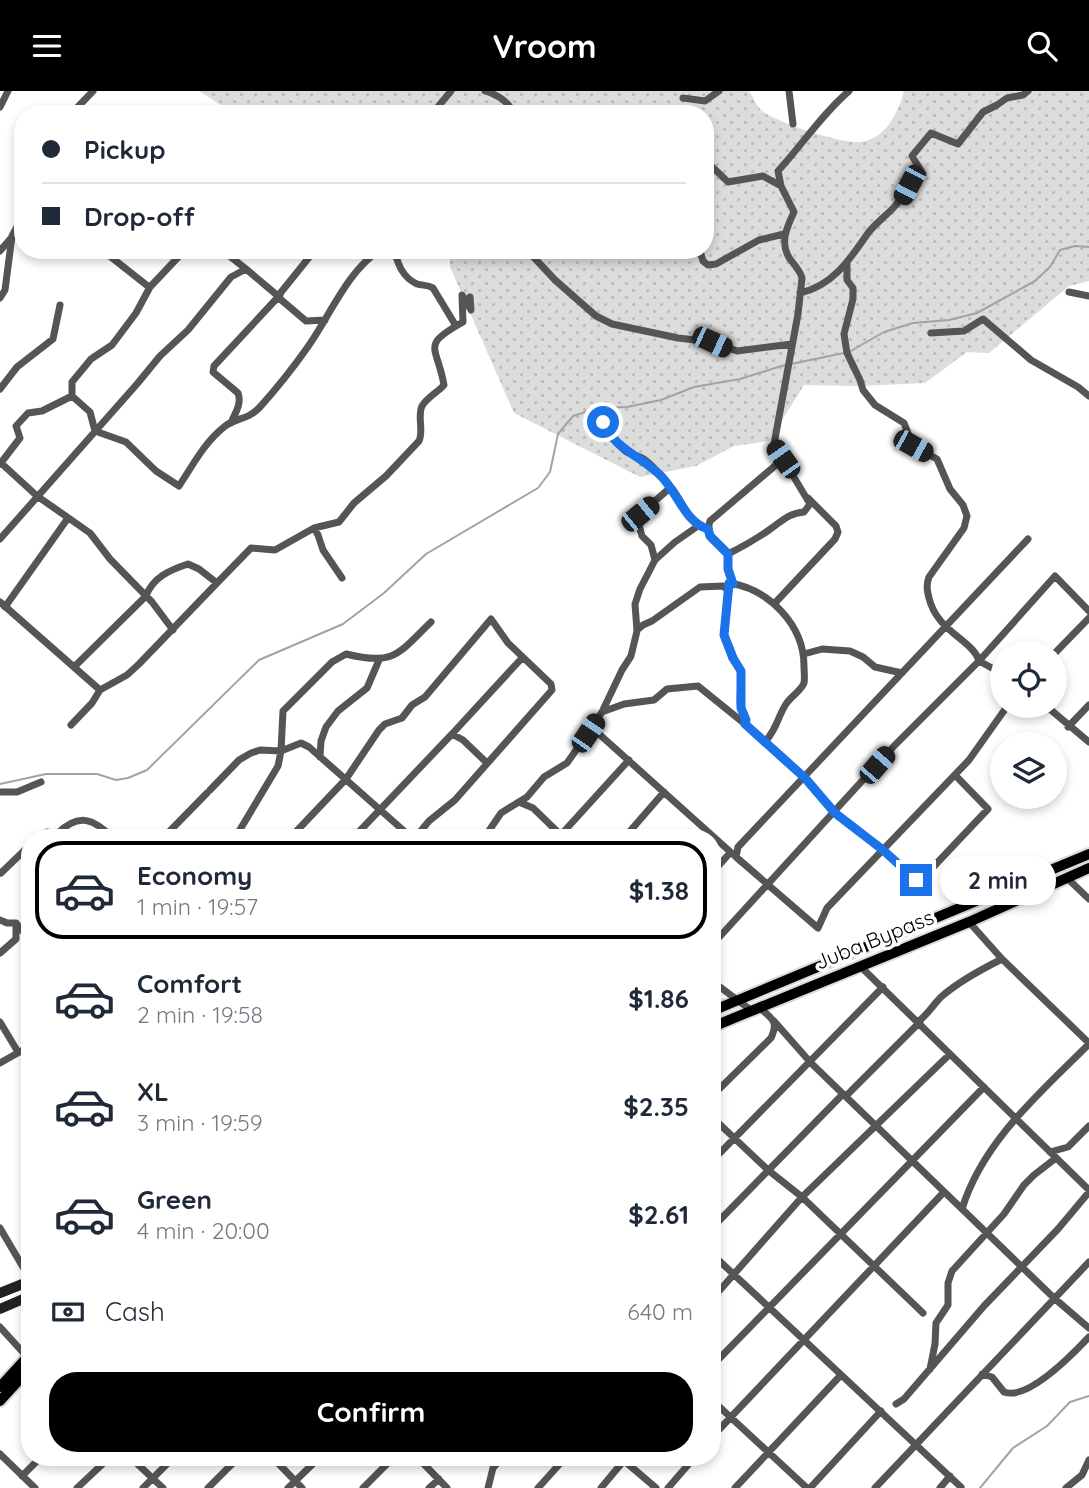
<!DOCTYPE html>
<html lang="en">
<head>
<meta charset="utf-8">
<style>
  body { margin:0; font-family:Quicksand,sans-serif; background:#f6f6f7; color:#1f2937; height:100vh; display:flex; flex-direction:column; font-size:26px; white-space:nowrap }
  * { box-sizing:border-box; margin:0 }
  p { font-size:23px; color:#747a83 }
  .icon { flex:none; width:38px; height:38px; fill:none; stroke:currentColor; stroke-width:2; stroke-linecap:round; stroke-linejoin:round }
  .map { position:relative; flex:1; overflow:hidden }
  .drawer { position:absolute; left:21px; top:738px; width:700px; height:637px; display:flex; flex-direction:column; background:#fff; border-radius:28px; box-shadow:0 4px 10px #0003 }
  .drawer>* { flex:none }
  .top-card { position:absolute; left:14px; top:14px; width:700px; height:154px; border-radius:28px; box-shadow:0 4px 10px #0003; display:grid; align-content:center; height:154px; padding:0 28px; background:#fff }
  .tools { position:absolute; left:990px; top:550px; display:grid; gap:14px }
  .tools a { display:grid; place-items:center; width:77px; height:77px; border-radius:50%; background:#fff; box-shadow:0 4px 10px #0003; font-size:35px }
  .end { position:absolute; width:32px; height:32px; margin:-16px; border:9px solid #1a73e8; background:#fff; box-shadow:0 0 0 4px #fff }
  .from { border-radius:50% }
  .bubble { position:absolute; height:49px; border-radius:24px; background:#fff; box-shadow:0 4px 10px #0003; font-size:23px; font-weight:700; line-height:49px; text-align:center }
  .car { position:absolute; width:21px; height:42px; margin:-21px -10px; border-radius:9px; box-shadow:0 0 5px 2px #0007; background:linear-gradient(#222 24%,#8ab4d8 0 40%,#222 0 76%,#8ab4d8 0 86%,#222 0) }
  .top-card b { display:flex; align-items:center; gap:24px; height:66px; font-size:26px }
  .top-card b+b { border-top:2px solid #e0e1e3 }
  .top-card i { width:18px; height:18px; background:#1f2937 }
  ul { padding:12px 0 0; list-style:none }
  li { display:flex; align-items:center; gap:21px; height:98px; margin:0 14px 10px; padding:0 14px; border:4px solid transparent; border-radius:28px }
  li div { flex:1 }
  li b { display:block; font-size:26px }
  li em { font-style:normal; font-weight:700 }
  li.selected { border-color:#000 }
  li>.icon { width:63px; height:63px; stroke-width:1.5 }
  .pay { display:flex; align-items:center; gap:18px; height:77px; padding:0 28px; font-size:26px }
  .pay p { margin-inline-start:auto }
  .button { display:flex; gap:14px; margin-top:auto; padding:14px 28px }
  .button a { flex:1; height:80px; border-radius:28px; background:#000; color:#fff; font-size:28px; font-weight:700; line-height:80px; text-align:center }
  header { display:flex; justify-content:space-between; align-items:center; height:91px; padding:0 28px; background:#000; color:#fff; font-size:32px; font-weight:700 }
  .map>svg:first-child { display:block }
  .grass { fill:url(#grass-dots) }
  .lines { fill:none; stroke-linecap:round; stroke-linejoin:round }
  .stream { stroke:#a3a3a3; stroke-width:2 }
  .primary-casing { stroke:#dbdbdb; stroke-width:14 }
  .street { stroke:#555; stroke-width:7 }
  .secondary { stroke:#222; stroke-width:10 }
  .primary { stroke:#000; stroke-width:10 }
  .route { stroke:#1a73e8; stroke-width:9 }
  .labels { text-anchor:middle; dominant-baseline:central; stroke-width:7; stroke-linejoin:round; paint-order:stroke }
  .street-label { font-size:21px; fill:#000; stroke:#fff }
</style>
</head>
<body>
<header><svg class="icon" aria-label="menu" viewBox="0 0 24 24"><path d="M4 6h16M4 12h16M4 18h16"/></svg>Vroom<svg class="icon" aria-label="search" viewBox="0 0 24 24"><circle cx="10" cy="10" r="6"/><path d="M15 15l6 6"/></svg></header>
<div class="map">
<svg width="1089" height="1397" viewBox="0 0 1089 1397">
  <defs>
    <pattern id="grass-dots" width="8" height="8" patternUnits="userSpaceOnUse" patternTransform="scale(1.75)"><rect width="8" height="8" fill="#dcdcdc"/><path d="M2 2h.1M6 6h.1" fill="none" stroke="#bbb" stroke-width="1.8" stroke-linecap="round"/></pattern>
  </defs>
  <rect width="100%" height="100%" fill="#fff"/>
  <path class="grass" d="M199,0h550c4,6 7,14 12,19 13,12 80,34 99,32 25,-2 39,-30 44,-51h185v190l-20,5 -80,67 -22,-1 -42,31 -65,3 -56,-1 -35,56 -35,5 -38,20 -56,11 -126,-64 -64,-146v-17h255v-136h-470z"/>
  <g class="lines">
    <path class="stream" d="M849,261l35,-20 29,-9 36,-3 28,-7 58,-32 15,-14 10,-17 15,-4 14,1
      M791,273l53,-11
      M0,693l46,-10h51l19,6 12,-2 19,-8 112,-110 84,-36 41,-31 42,-39 112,-66 12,-16 8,-38 15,-18 25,-8 29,-1 34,-7 33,-13 46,-8 45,-14
      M980,1397l33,-40 34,-22 23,-24 19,-6"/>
    <defs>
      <path id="primary" d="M712,920l377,-157
        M712,936l257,-105 120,-54
        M0,1296l30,-33
        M0,1310l30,-33"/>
    </defs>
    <use href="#primary" class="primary-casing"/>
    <path class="street" d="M485,0c13,4 24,11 29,23
      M789,0l4,33
      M683,7l22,3 14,-10
      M0,16l8,-16
      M71,23l22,-23
      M432,23l19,-23
      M705,69l23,22 35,-6 18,10
      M102,159l47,37
      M222,159l24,19
      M394,159c4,14 8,27 23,34 6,2 10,0 16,4l23,38
      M471,159l9,2 2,-2
      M527,159l28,30 41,36 16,8 66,14 34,4 25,9 55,-7
      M0,160l12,-14
      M700,160l3,10 5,4 8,-1 43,-24 25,-6
      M847,172v17l6,8v11l-9,35 3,19 13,27 3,10 12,15 29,18 9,23 24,13 13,30 13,16 4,11 -3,12 -35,49c-3,8 -2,13 0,21 8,34 44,42 50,63l24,13
      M1069,201l20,4
      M800,202c33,-7 50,-34 68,-60 8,-10 18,-17 27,-27 12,-14 12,-20 28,-32l-11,-18 19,-23 27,11 25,-32 14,-7 10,-7 16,-3 5,-4
      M0,207l5,-8 7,-54 11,-20
      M279,207l27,23 19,-1
      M931,242l33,-2 19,-12 48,41 47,27 11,9
      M0,298l17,-22 36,-28 7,-34
      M72,305v-14l19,-23 21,-14 24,-32 14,-26 33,-35 16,-2
      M603,321c0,16 9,27 21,38 5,5 14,5 20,9 10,7 19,19 27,28 10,12 16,31 29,39
      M231,332c4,-10 11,-19 7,-30l-25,-21 1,-6 66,-71
      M0,371l37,34 53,37 20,26 42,43 21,28
      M0,373l20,-26 -4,-12 12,-13 14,-2 30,-15 18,16 5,19 31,11 30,29 23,15c14,-21 25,-43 45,-59 12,-10 23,-6 36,-20 17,-19 33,-39 47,-59 22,-30 40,-77 73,-98
      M314,437l4,7 5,15 19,28
      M0,448l137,-155 23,-28 28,-26 43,-53 15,-8 32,27 37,-46
      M728,463c14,-7 28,-15 41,-24 12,-8 19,-17 35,-18l6,-8 -36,-60 24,-130 4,-36c-2,-8 -7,-12 -12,-19 -11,-16 -3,-32 4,-47l-13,-26 -3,-15c24,-26 44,-57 71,-80
      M655,469l-4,-15 -9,-9 -4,-14 2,-8 31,-27
      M733,493l-5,-15v-15c-10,-10 -23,-18 -18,-33l73,-62
      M0,511l100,88
      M774,513l61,-65 3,-7 -2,-6 -28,-28
      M5,516l63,-89
      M637,539l6,-5 9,-4 48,-34 23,-1 6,5
      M1055,562l34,-35
      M804,563l18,-5 28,2 13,6 12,10 27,6
      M74,576l72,-71c7,-19 24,-26 42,-32l11,5 18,14 34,-35 24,2 39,-22 25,-6 15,-19 32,-27 33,-35c5,-11 -2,-24 3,-35 5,-9 16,-14 22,-21 -7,-40 -24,-39 19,-63l-1,-27 9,15 -1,-13
      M1008,614l-39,55 -142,148 -9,20 -82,-71 2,-10 290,-308
      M1045,614l44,37
      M602,621l22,-8 30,-4 13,-11 31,-3 47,38 60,54 30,35 48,37 33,30 4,1 68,-72 -33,-34
      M745,633l1,-4 -6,-17 1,-32 -9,-13 -8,-23 5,-52c40,6 75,42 75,83 0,5 1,12 0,17 -3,8 -13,13 -18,21 -9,14 -8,23 -21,38
      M71,634l21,-22 8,-13 27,-15 12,-11 78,-81
      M1068,636l21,-22
      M452,643l70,-76
      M599,643l136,122
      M320,666l1,-16 5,-14 12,-16 29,-23 12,-28
      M210,699l29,-30 12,-7 9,-3 21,1 20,-8 8,4 103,91
      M0,701h17l24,-10
      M519,711l14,6 31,30
      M37,747l10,-6 10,2c22,-22 37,-15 56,4
      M163,747l44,-45
      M235,747l43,-72 3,-15 2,-40 49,-49 14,-8c48,12 52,0 85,-32
      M290,747l56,-59 33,-49 6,-6 17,-6 10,-13 13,-8 66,-78 17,24 43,41 1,6 -97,110 -26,21 -14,17
      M353,747l99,-104 11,6 24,23
      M484,747l17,-25 26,-16 17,-20 23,-14 7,-10 28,-41 20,-42 9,-14 6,-25 -2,-27 5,-15 15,-29 20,-18 23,-16
      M558,747l71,-78
      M624,747l40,-46
      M1,782l29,-28
      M712,782l17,-19
      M1067,787l22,21
      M0,829l7,3h9l14,17
      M969,831l33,37 87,84
      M712,854l182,-199 85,-85 76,-85 34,35
      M0,862l16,-14v-16
      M860,875l229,224
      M712,890l40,30
      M774,930l37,42 243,235 35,30
      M919,930c9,-7 14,-16 22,-24 17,-15 41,-28 61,-38
      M0,931l18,30
      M0,972l30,-17
      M712,1005l59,-58c8,-17 1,-19 -11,-30
      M846,1005l74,-74
      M712,1026l56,53 34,27 121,116
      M1050,1061l18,-5 21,-21
      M712,1070l171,-174
      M962,1118c21,-68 78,-116 127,-165
      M0,1137l30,51
      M712,1137l131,-134
      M712,1163l249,233
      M712,1208l90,-102 148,-143
      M0,1236l29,32
      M712,1275l272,-279
      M930,1278l5,-25 1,-21 12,-18v-22l4,-12 52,-57 20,-29 10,-10 22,-17
      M982,1283l10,3 12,15c24,9 69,-38 85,-55
      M712,1309l95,88
      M896,1313l8,-5 80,-93 74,-77 31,-37
      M712,1346l232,-245
      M0,1363l35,34
      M131,1367l32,30
      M273,1367l29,30
      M418,1367l29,30
      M621,1367l35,30
      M22,1385l18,-18
      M77,1397l32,-30
      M143,1397l30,-30
      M208,1397l30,-30
      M288,1397l31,-30
      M363,1397l30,-30
      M429,1397l10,-9
      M488,1397l5,-20 9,-10
      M538,1397l27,-30
      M601,1397l25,-30
      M668,1397l26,-30
      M735,1397l106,-113
      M810,1397l71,-77
      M875,1397l214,-226
      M940,1397l10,-12
      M1066,1397l16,-13 7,-15"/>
    <path class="secondary" d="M0,1202l30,-12
      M0,1218l30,-13"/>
    <use href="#primary" class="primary"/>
  </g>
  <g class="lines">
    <path class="route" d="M603,331c11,27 40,35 59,55 15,16 24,46 46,52l2,7 18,18v15l5,15 -4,-1 -5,52 9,23 8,13v37l5,12 -1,4 60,54 30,35 48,37 33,30"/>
  </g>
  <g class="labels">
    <g class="street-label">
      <text transform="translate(874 848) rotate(-22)">Juba Bypass</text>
    </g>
  </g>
</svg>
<div class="tools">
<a><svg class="icon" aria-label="locate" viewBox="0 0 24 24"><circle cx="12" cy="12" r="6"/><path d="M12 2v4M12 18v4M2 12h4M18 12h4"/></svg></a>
<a><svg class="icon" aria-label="layers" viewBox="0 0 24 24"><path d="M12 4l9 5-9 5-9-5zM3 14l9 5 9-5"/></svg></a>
</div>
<i class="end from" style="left:603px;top:331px"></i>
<i class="end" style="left:916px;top:789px"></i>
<div class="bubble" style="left:940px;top:765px;width:116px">2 min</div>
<i class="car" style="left:909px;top:94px;rotate:208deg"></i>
<i class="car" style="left:712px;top:251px;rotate:115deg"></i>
<i class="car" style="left:913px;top:355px;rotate:119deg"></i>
<i class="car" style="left:783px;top:368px;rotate:325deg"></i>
<i class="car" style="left:640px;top:423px;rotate:51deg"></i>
<i class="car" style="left:588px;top:642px;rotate:34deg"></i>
<i class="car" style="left:877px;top:674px;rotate:41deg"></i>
<div class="top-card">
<b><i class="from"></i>Pickup</b>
<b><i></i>Drop-off</b>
</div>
<section class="drawer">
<ul>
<li class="selected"><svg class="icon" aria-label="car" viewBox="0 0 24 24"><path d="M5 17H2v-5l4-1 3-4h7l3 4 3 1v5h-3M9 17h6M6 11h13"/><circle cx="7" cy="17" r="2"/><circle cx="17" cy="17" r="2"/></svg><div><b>Economy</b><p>1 min · 19:57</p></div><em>$1.38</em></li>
<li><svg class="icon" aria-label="car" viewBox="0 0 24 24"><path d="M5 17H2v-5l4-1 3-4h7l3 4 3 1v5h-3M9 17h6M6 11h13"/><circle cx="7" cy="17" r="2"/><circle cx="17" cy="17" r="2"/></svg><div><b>Comfort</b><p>2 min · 19:58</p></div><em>$1.86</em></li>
<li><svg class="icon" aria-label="car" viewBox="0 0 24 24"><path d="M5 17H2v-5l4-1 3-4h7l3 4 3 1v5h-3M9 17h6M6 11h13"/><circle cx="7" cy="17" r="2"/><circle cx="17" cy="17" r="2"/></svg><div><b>XL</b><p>3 min · 19:59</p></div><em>$2.35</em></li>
<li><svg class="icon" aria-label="car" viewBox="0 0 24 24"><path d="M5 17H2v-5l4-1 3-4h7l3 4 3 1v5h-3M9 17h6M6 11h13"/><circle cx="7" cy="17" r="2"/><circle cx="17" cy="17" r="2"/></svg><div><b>Green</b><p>4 min · 20:00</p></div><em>$2.61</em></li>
</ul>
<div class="pay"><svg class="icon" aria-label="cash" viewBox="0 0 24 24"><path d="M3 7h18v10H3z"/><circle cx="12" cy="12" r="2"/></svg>Cash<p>640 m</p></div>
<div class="button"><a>Confirm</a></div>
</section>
</div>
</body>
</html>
